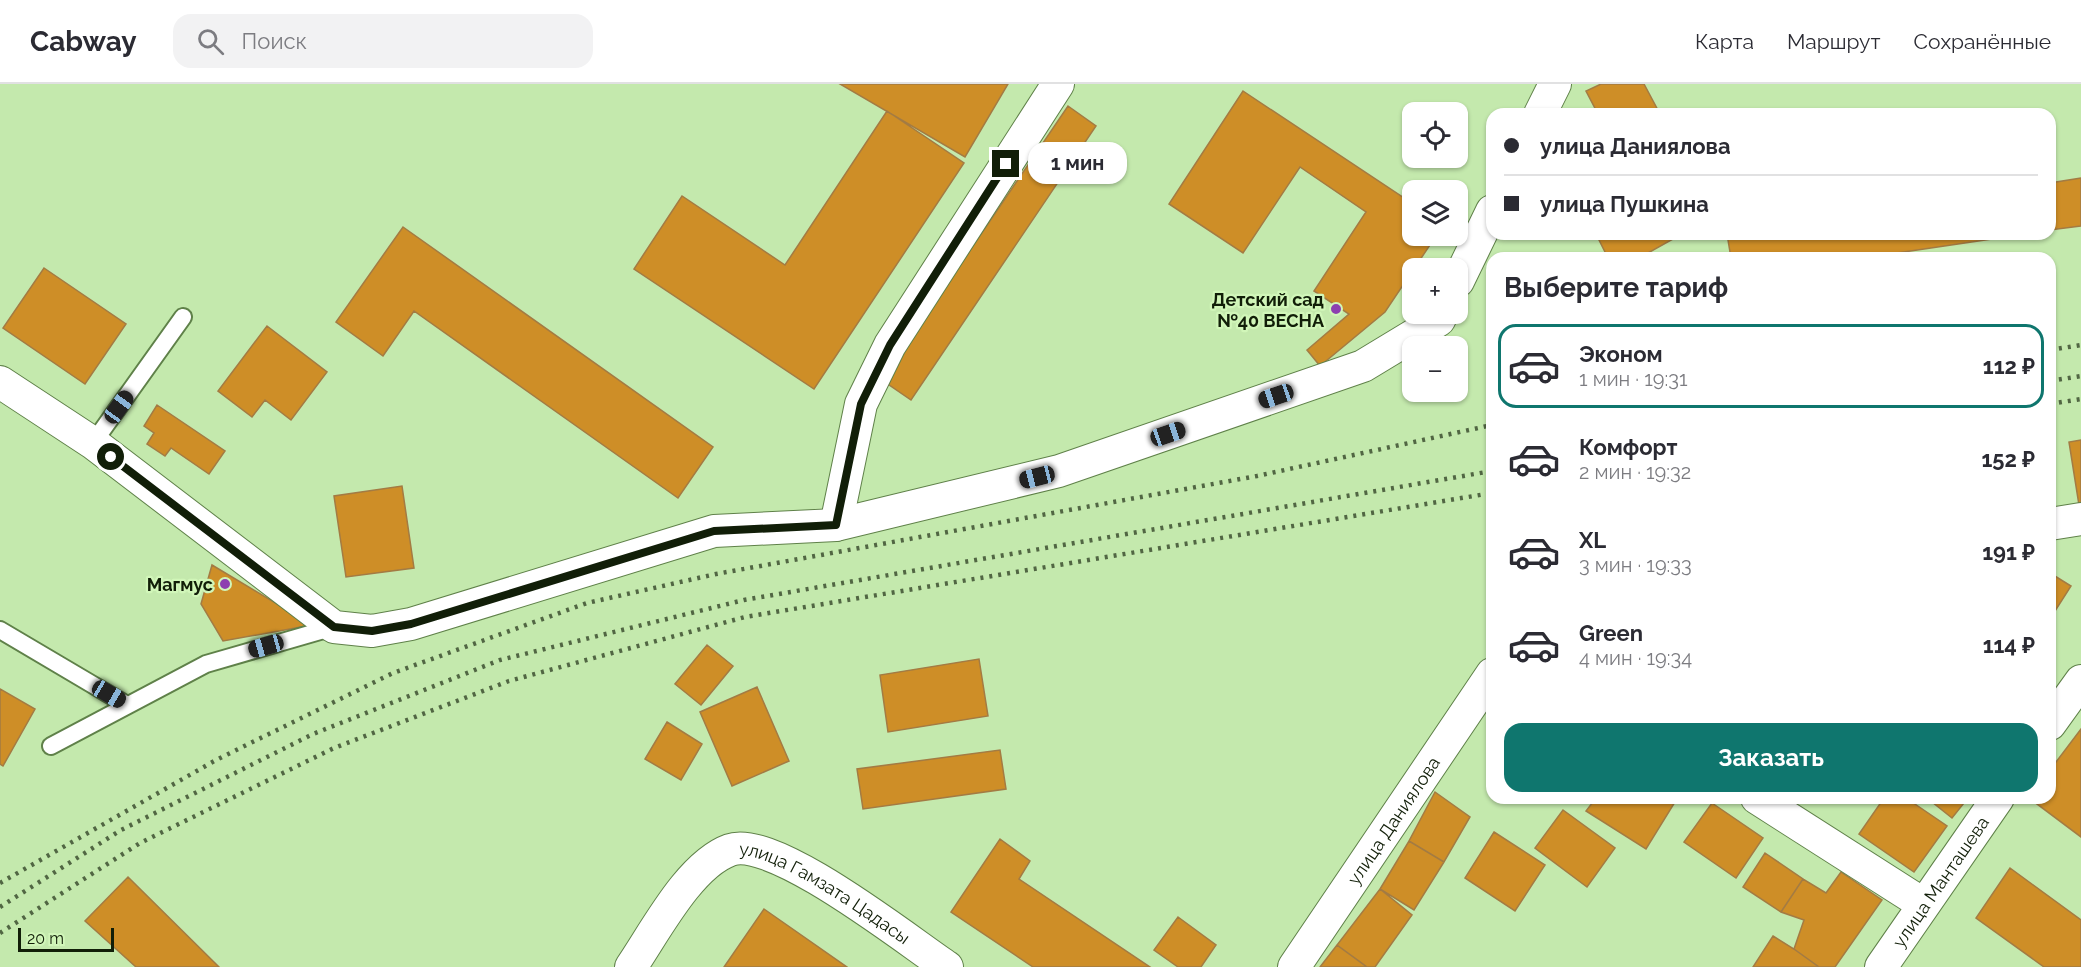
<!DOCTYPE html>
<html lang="ru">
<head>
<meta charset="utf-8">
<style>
  body { margin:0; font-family:Raleway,sans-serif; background:#f2f2f3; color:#2b2b33; height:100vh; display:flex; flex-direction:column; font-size:22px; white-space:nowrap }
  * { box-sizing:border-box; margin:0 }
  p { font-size:20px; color:#7c7c81 }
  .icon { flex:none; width:33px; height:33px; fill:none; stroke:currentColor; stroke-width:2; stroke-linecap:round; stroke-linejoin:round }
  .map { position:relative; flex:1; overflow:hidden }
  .drawer { position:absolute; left:1486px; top:168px; width:570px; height:552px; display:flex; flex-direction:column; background:#fff; border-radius:18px; box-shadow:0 2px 4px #0004 }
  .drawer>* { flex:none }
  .banner { position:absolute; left:1486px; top:24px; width:570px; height:132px; border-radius:18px; box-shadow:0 2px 4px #0004; display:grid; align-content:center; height:132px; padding:0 18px; background:#fff }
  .fabs { position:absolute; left:1402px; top:18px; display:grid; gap:12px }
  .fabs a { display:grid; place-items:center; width:66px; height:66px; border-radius:12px; background:#fff; box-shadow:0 2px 4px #0004; font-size:30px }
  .scale { position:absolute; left:18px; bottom:15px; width:96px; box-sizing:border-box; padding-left:6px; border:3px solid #111e08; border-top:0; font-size:16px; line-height:21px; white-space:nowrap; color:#111e08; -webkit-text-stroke:4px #d1f6b9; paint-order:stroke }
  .end { position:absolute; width:27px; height:27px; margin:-14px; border:8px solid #111e08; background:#fff; box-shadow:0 0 0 3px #fff }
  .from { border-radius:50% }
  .bubble { position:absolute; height:42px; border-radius:18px; background:#fff; box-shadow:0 2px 4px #0004; font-size:20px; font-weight:700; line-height:42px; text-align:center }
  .car { position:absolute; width:18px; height:36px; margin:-18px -9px; border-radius:8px; box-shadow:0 0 4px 2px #0007; background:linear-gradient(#222 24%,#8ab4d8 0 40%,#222 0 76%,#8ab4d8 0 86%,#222 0) }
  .banner b { display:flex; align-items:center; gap:21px; height:57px; font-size:22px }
  .banner b+b { border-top:2px solid #e1e1e2 }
  .banner i { width:15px; height:15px; background:#2b2b33 }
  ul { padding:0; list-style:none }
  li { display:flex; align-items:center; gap:18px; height:84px; margin:0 12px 9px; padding:0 6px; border:3px solid transparent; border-radius:18px }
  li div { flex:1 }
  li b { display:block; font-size:22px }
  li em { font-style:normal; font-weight:700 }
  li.active { border-color:#0f766e }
  li>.icon { width:54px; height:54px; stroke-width:1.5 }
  h2 { padding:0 18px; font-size:27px; line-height:72px }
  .primary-button { display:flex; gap:12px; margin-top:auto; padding:12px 18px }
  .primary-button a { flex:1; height:69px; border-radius:18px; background:#0f766e; color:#fff; font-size:24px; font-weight:700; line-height:69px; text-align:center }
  header { display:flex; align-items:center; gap:36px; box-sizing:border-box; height:84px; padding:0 30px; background:#fff; border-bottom:2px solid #e1e1e2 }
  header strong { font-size:28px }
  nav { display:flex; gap:33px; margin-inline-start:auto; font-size:21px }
  .search { width:420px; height:54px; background:#f2f2f3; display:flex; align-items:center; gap:15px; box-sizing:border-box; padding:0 21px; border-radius:18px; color:#7c7c81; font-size:22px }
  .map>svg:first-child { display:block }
  .building { fill:#ce8e27; stroke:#a37b43; stroke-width:1.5 }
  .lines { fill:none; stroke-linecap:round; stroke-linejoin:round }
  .lane-casing { stroke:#5f8149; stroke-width:20 }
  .street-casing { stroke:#5f8149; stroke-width:34 }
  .lane { stroke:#fff; stroke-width:16 }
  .street { stroke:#fff; stroke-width:32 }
  .rail { stroke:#516643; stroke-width:4.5; stroke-dasharray:3 6; stroke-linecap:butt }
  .route { stroke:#111e08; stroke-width:8 }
  .poi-dot { fill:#8d3fb0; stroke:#d1f6b9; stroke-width:2 }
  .labels { text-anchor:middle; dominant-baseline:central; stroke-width:4.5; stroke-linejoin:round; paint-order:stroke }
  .poi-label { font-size:18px; font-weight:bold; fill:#111e08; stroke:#d1f6b9; text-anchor:end }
  .street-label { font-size:18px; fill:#111e08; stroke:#d1f6b9 }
</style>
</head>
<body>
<header>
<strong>Cabway</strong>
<div class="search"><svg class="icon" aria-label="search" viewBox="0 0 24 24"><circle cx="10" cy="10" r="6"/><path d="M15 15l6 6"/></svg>Поиск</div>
<nav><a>Карта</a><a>Маршрут</a><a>Сохранённые</a></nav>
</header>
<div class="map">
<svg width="2081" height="883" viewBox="0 0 2081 883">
  <rect width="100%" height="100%" fill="#c4e9ad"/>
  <path class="building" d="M840,0h168l-43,73z
    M1601,0h43l16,30h-62l-12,-23z
    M1243,7l170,113v32h23l-51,76 -65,54 -13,-16 42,-36 -35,-23 52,-79 -66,-45 -57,86 -74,-49z
    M1068,22l28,20 -185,274 -29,-20z
    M887,27l77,52 -150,226 -180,-120 48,-73 103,69z
    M2081,94v48l-31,4v-47z
    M403,143l310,220 -35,51 -264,-187 -31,45 -47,-34z
    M1596,150h86l-43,24h-31z
    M1727,150h299l-163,24h-132z
    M44,184l82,56 -41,60 -82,-56z
    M267,242l60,46 -36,48 -26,-20 -13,17 -34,-26z
    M157,321l68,46 -16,23 -38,-26 -6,8 -18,-12 7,-11 -10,-7z
    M2081,356v64l-2,1 -10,-63z
    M402,402l12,82 -68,9 -12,-81z
    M212,481l100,60 -89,16 -22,-37z
    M2050,489l21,13 -21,33z
    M707,561l26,21 -32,39 -26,-21z
    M979,575l9,57 -100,16 -8,-57z
    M757,603l32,74 -57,25 -32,-74z
    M0,605l35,20 -32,57 -3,-2z
    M667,638l35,22 -21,36 -36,-21z
    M2081,645v108l-52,-39h21v-28z
    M1000,666l6,39 -143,20 -6,-40z
    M1435,708l35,25 -26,45 -35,-21z
    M1596,714h73l6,4 -29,47 -60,-38z
    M1884,714h22l41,28 -33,46 -55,-38z
    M1927,714h41l-16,20z
    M1712,719l51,35 -27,40 -52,-36z
    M1563,726l52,38 -28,39 -52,-39z
    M1494,748l51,33 -30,46 -50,-33z
    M1000,755l30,22 -11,18 131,88h-117l-82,-55z
    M1409,757l35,21 -30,48 -34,-21z
    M1765,769l38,26 -22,33 -38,-25z
    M2010,784l71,52v47h-37l-68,-49z
    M1841,788l41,28 -47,67h-16l-25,-18 10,-29 -23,-8 22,-33 23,14z
    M128,793l91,90h-83l-51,-46z
    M1380,805l32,26 -37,52h-8l-30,-22z
    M764,825l83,58h-123z
    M1178,833l38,28 -15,22h-23l-24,-17z
    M1773,852l21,13 25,18h-66z
    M1337,861l22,16 8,6h-47z"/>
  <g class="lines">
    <defs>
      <path id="lane" d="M93,359l90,-126
        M0,546l127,75
        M51,662l155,-82 128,-37"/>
      <g id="street">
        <path d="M1540,30l15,-30"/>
        <path d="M1458,197l34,-70"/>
        <path d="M0,298l93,61 241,184 38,4 39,-7 303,-93 122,-6 223,-54 304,-105 76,-46 3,-6"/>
        <path d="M2050,440l31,-5"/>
        <path d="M836,441l25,-121 29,-59 168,-261"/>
        <path d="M2050,640l31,-43"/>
        <path d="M1757,714l166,106"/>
        <path id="s1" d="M631,883c24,-35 58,-102 99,-117 43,-16 178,91 217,117"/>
        <path id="s2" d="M1294,883l198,-293"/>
        <path id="s3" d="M1881,883l117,-169"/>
      </g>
    </defs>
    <use href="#lane" class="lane-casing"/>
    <use href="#street" class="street-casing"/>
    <use href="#lane" class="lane"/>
    <use href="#street" class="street"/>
    <path class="rail" d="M2050,266l31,-5
      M2050,297l31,-5
      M2050,320l31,-5
      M0,799l216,-123 177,-87 194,-70 129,-29 541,-98 235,-51
      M0,823l121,-77 192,-96 187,-74 244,-60 748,-129
      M0,849l140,-90 194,-95 175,-67 236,-64 747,-124"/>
  </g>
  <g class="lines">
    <path class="route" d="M111,373l223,170 38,4 39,-7 303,-93 122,-6 25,-121 29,-59 116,-181"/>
  </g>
  <g class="poi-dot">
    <circle cx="1336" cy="225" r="6"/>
    <circle cx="225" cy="500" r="6"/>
  </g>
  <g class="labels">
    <g class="poi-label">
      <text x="1324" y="215">Детский сад<tspan x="1324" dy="21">№40 ВЕСНА</tspan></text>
      <text x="213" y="500">Магмус</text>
    </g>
    <g class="street-label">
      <text stroke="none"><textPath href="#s2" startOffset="177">улица Даниялова</textPath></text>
      <text stroke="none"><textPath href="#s3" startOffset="104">улица Манташева</textPath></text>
      <text stroke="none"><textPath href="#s1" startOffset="262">улица Гамзата Цадасы</textPath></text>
    </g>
  </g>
</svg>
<div class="fabs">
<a><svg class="icon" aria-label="locate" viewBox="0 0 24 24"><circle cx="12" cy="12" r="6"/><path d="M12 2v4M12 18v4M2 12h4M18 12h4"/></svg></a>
<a><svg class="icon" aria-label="layers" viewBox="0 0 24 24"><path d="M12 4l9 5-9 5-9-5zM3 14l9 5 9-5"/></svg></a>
<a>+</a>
<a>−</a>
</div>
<div class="scale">20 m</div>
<i class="end from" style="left:111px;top:373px"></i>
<i class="end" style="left:1006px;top:80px"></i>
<div class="bubble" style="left:1028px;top:58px;width:99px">1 мин</div>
<i class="car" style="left:1276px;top:312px;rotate:251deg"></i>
<i class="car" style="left:119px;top:323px;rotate:36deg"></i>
<i class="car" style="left:1168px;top:350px;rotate:71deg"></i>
<i class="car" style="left:1037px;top:393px;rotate:256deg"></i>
<i class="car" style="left:266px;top:562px;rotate:254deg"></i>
<i class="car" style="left:109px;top:610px;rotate:120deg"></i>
<div class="banner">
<b><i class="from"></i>улица Даниялова</b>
<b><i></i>улица Пушкина</b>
</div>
<section class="drawer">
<h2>Выберите тариф</h2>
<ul>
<li class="active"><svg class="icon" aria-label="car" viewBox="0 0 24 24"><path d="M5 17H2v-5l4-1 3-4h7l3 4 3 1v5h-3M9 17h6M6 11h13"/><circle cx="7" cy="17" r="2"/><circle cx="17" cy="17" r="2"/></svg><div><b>Эконом</b><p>1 мин · 19:31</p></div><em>112 ₽</em></li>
<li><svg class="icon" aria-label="car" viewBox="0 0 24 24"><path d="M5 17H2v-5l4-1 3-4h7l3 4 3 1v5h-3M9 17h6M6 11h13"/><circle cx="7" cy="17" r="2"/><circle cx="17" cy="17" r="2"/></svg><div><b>Комфорт</b><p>2 мин · 19:32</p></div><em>152 ₽</em></li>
<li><svg class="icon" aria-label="car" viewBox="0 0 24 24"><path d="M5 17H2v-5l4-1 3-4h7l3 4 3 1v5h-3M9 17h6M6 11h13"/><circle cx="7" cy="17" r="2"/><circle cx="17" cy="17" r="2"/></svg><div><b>XL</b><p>3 мин · 19:33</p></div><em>191 ₽</em></li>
<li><svg class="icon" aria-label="car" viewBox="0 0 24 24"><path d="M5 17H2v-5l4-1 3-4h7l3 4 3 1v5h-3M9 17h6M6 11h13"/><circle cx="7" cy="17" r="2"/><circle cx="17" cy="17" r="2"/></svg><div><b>Green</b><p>4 мин · 19:34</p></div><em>114 ₽</em></li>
</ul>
<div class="primary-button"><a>Заказать</a></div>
</section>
</div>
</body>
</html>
